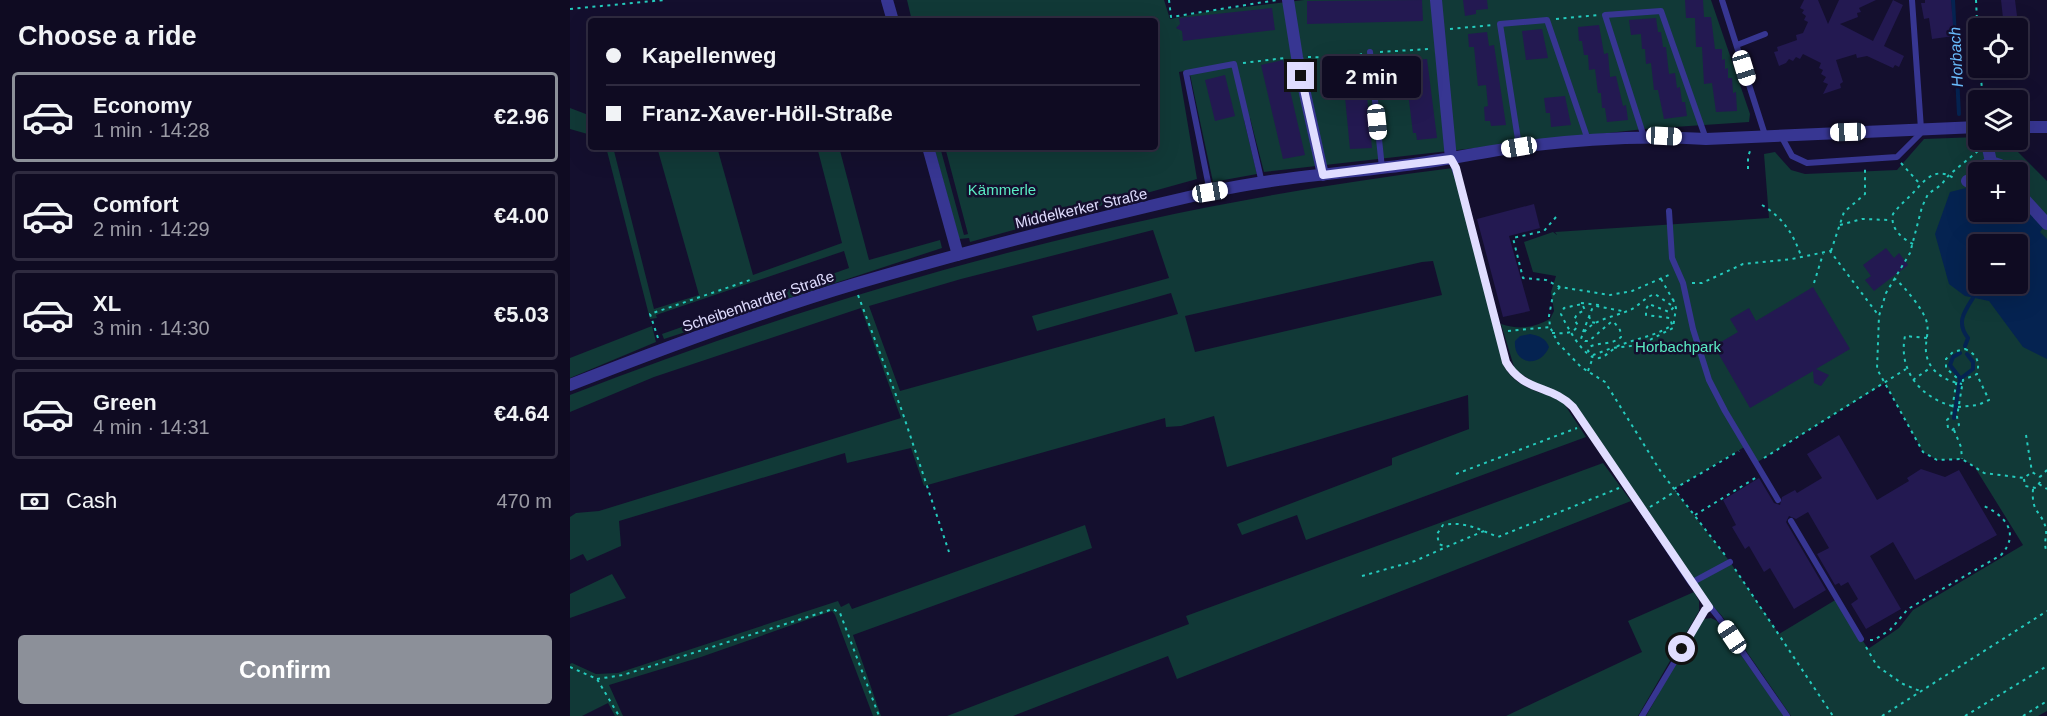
<!DOCTYPE html>
<html lang="en">
<head>
<meta charset="utf-8">
<style>
  body { margin:0; font-family:Helvetica,sans-serif; background:#1d192f; color:#f1f3f6; height:100vh; display:flex; flex-direction:column; font-size:22px; white-space:nowrap }
  * { box-sizing:border-box; margin:0 }
  p { font-size:20px; color:#9b9ba5 }
  .icon { flex:none; width:33px; height:33px; fill:none; stroke:currentColor; stroke-width:2; stroke-linecap:round; stroke-linejoin:round }
  .map { position:relative; flex:1; overflow:hidden }
  .panel { display:flex; flex-direction:column; background:#0f0b22; width:570px }
  .panel>* { flex:none }
  .banner { position:absolute; left:18px; top:18px; width:570px; height:132px; border-radius:6px; box-shadow:0 6px 24px #0002,0 0 0 2px #2f2b40; display:grid; align-content:center; height:132px; padding:0 18px; background:#0f0b22 }
  .tools { position:absolute; left:1398px; top:18px; display:grid; gap:12px }
  .tools a { display:grid; place-items:center; width:60px; height:60px; border-radius:6px; background:#0f0b22; box-shadow:0 6px 24px #0002,0 0 0 2px #2f2b40; font-size:30px }
  .end { position:absolute; width:27px; height:27px; margin:-14px; border:8px solid #e0ddff; background:#111; box-shadow:0 0 0 3px #111 }
  .from { border-radius:50% }
  .bubble { position:absolute; height:42px; border-radius:6px; background:#0f0b22; box-shadow:0 6px 24px #0002,0 0 0 2px #2f2b40; font-size:20px; font-weight:700; line-height:42px; text-align:center }
  .car { position:absolute; width:18px; height:36px; margin:-18px -9px; border-radius:8px; box-shadow:0 0 4px 2px #0007; background:linear-gradient(#fff 24%,#345 0 40%,#fff 0 76%,#345 0 86%,#fff 0) }
  .banner b { display:flex; align-items:center; gap:21px; height:57px; font-size:22px }
  .banner b+b { border-top:2px solid #2f2b40 }
  .banner i { width:15px; height:15px; background:#f1f3f6 }
  ul { padding:0; list-style:none }
  li { display:flex; align-items:center; gap:18px; height:90px; margin:0 12px 9px; padding:0 6px; border:3px solid #2f2b40; border-radius:6px }
  li div { flex:1 }
  li b { display:block; font-size:22px }
  li em { font-style:normal; font-weight:700 }
  li.selected { border-color:#8c9099 }
  li>.icon { width:54px; height:54px; stroke-width:1.5 }
  h2 { padding:0 18px; font-size:27px; line-height:72px }
  .pay { display:flex; align-items:center; gap:15px; height:66px; padding:0 18px; font-size:22px }
  .pay p { margin-inline-start:auto }
  .primary-button { display:flex; gap:12px; margin-top:auto; padding:12px 18px }
  .primary-button a { flex:1; height:69px; border-radius:6px; background:#8c9099; color:#fff; font-size:24px; font-weight:700; line-height:69px; text-align:center }
  main { display:flex; flex:1; min-height:0 }
  .map>svg:first-child { display:block }
  .green { fill:#113937; fill-rule:evenodd }
  .water { fill:#052351; fill-rule:evenodd }
  .lines { fill:none; stroke-linecap:round; stroke-linejoin:round }
  .stream { stroke:#052351; stroke-width:4 }
  .building { fill:#231951 }
  .path { stroke:#24cbbd; stroke-width:2; stroke-dasharray:3 4.5; stroke-linecap:butt }
  .lane { stroke:#373692; stroke-width:6 }
  .street { stroke:#373692; stroke-width:12 }
  .route { stroke:#e0ddff; stroke-width:8 }
  .labels { text-anchor:middle; dominant-baseline:central; stroke-width:5; stroke-linejoin:round; paint-order:stroke }
  .park-label { font-size:15px; fill:#5becc4; stroke:#140f2e }
  .street-label { font-size:15px; fill:#e0ddff; stroke:#140f2e }
  .water-label { font-size:16px; font-style:italic; fill:#6bbeff; stroke:#140f2e }
</style>
</head>
<body>
<main>
<section class="panel">
<h2>Choose a ride</h2>
<ul>
<li class="selected"><svg class="icon" aria-label="car" viewBox="0 0 24 24"><path d="M5 17H2v-5l4-1 3-4h7l3 4 3 1v5h-3M9 17h6M6 11h13"/><circle cx="7" cy="17" r="2"/><circle cx="17" cy="17" r="2"/></svg><div><b>Economy</b><p>1 min · 14:28</p></div><em>€2.96</em></li>
<li><svg class="icon" aria-label="car" viewBox="0 0 24 24"><path d="M5 17H2v-5l4-1 3-4h7l3 4 3 1v5h-3M9 17h6M6 11h13"/><circle cx="7" cy="17" r="2"/><circle cx="17" cy="17" r="2"/></svg><div><b>Comfort</b><p>2 min · 14:29</p></div><em>€4.00</em></li>
<li><svg class="icon" aria-label="car" viewBox="0 0 24 24"><path d="M5 17H2v-5l4-1 3-4h7l3 4 3 1v5h-3M9 17h6M6 11h13"/><circle cx="7" cy="17" r="2"/><circle cx="17" cy="17" r="2"/></svg><div><b>XL</b><p>3 min · 14:30</p></div><em>€5.03</em></li>
<li><svg class="icon" aria-label="car" viewBox="0 0 24 24"><path d="M5 17H2v-5l4-1 3-4h7l3 4 3 1v5h-3M9 17h6M6 11h13"/><circle cx="7" cy="17" r="2"/><circle cx="17" cy="17" r="2"/></svg><div><b>Green</b><p>4 min · 14:31</p></div><em>€4.64</em></li>
</ul>
<div class="pay"><svg class="icon" aria-label="cash" viewBox="0 0 24 24"><path d="M3 7h18v10H3z"/><circle cx="12" cy="12" r="2"/></svg>Cash<p>470 m</p></div>
<div class="primary-button"><a>Confirm</a></div>
</section>
<div class="map">
<svg width="1477" height="716" viewBox="0 0 1477 716">
  <rect width="100%" height="100%" fill="#140f2e"/>
  <path class="green" d="M337,0h257l6,19 41,-8 93,-11h407l39,114 -1,8 -105,7 -380,43 -14,-54 -6,2 13,54 -44,8 -24,-112 -10,2 18,107 -227,63 -1,-4 -10,1 -25,-92h6l24,88 4,-1 -23,-87h210v-126h-243z
    M0,108l21,8v19l-21,-6z
    M1408,137v3h34l3,9 32,32v530l-9,5h-247l-69,-100 -31,-33 -118,-176 -58,-37 -14,-46c18,6 32,4 49,-5l4,-8 -3,-19 5,-16 -23,-4 -9,-30 29,-10 4,3 -2,-3 214,-14 -5,-64 11,-2 16,18 14,4 92,-4 27,-31zM1408,172h40v40h-40zM1408,244h40v40h-40zM1315,383l38,69 14,8 25,-1 12,7 49,79 -110,65 -14,18 -31,21 -31,-50 -58,35 -49,-72 -56,-73 72,-43 10,17z
    M36,147h7l41,162 45,-14 -42,-148h60l36,128 89,-32 -25,-96h22l30,113 71,-20 2,8 -278,91 -2,-5 187,-66 -5,-17 -188,64 1,3 -7,1z
    M883,168l50,196c11,23 35,28 58,35l25,38 -280,103 -9,-25 -55,20 -5,-11 155,-59v-7l77,-29 -1,-34 -241,72 -13,-51 -33,10 -15,1 -1,-9 -241,68 -13,-38 -64,15 -2,-10 -226,68 2,25 -34,15 -4,-7 -13,6v-43l6,-4 23,-2 302,-93 -40,-110 -207,69 -84,35v-17c288,-112 576,-189 883,-227zM583,230l16,48 -137,38 5,15 134,-38 7,21 -278,77 -31,-85 92,-27zM863,261l9,34 -247,57 -10,-36 237,-54z
    M82,326l4,16 -86,36v-20z
    M1033,463l28,38 -454,178 -9,-23 -155,60h-66l242,-92 -3,-8z
    M515,525l7,23 -239,87 28,81h-8l-38,-101 -3,-4 -131,46 -92,28 14,31h-8l-7,-13 -26,13h-12v-52l2,-1 24,11 22,-1 220,-72 3,6 8,-4 3,6z
    M42,574l14,24 -56,20v-24z
    M1124,592l5,9v10l-61,105h-132l136,-64 -14,-31z
    M1141,618l6,3 67,95h-138l12,-21 -1,-1 44,-70 3,-5z"/>
  <path class="water" d="M1400,187l8,7v18h40v-11l25,27 -3,4 7,7v120l-24,-12 -34,-46 -24,-5 -16,-12 -14,-50 15,-42zM1408,244h40v40h-40z
    M960,334c9,2 16,4 19,13 -9,22 -36,17 -34,-6l5,-5z"/>
  <g class="lines">
    <path class="stream" d="M1383,0l6,114
      M1419,172l2,-2 4,2
      M1395,346l3,-8c-12,-15 -4,-26 5,-40
      M1390,378l-10,-13 3,-8 7,-4
      M1384,418l6,-39 13,-10v-7l-6,-8"/>
  </g>
  <path class="building" d="M852,0l1,21 -116,3v-23z
    M893,0h24l1,9 -12,1v4l-11,2z
    M1115,0h18l1,17h7l4,32h7v11l3,-1v10l3,-1v10h4l1,15 3,-1 1,19 -21,1 -4,-29 -8,1 -2,-37h-6l-1,-29h-9z
    M1234,0h14l10,24 11,-24h37l-17,8 2,4 -4,1 1,4 -18,7 33,17 20,-41 10,5 -19,41 20,10 -5,11 -4,-2 -2,3 -26,-12 -10,2 -1,-4 -20,6 7,22 -3,2 1,4 -18,6 5,-10 -5,-2 3,-5 -5,-3 2,-4 -4,-2 2,-5 -18,-9 -3,5 -4,-2 -3,4 -4,-2 -3,4 -7,3 -5,-14 4,-1 -1,-4 20,-7 -1,-5 7,-2 5,-11 -4,-2 2,-4 -4,-3 2,-3 -4,-2z
    M1355,0h26l3,36 -22,3 -3,-21 -5,1 -3,-16h4z
    M1431,0h14l2,16 -14,2z
    M702,8l3,22 -92,11 -1,-10 -6,-3 4,-4 -1,-6z
    M1086,18l2,14h3l2,15h3l3,27 6,-1 2,15 3,-1 2,15h3l2,14 -23,3 -6,-29h-4l-3,-27 -5,1 -1,-15h-3l-1,-15 -10,1 -2,-15z
    M1029,25l5,29 4,-1 2,24 6,-1 7,30 3,-1 2,15 -21,2 -2,-14h-3l-1,-15h-3l-3,-24 -6,1 -1,-15h-4l-2,-14h-3l-1,-14z
    M972,29l6,29 -22,2 -4,-29z
    M917,32l2,14 5,-1 12,80 -15,1 -1,-5h-5l-1,-14 4,-1 -2,-21 -8,1 -4,-39h-5l-1,-13z
    M857,59l10,79 -20,2 -1,-7h-3l-8,-65 3,-1 -1,-6z
    M713,60l22,95 -22,4 -22,-94z
    M794,65l8,83 -22,1 -8,-83z
    M655,75l10,41 -20,5 -10,-41z
    M995,96l6,29 -20,2 -1,-14h-4l-2,-15z
    M964,204l6,24 -31,8 21,75 -27,6 -26,-98z
    M1316,248l8,10 5,-5 9,12 -34,26 -9,-11 6,-4 -8,-11z
    M1243,287l37,62 -34,20 13,6 -8,11 -7,-3 -1,-12 -63,37 -36,-62 24,-14 -8,-13 19,-11 7,13z
    M1269,435l38,65 32,-19 -2,-3 14,-9 24,8 14,-7 38,65 -82,45 -22,-38 -23,14 31,53 -35,20 -15,-25 7,-5 -10,-17 -7,4 -2,-3 -4,2 -18,-31 12,-6 -21,-36 -12,7 -7,-3 -3,6 40,68 -32,19 -24,-41 -6,4 -15,-26 -4,3 -13,-22 4,-2 -13,-25 36,-22 15,25 6,2 2,-8 13,-7 2,3 25,-15 -15,-24z"/>
  <g class="lines">
    <path class="path" d="M599,0l2,17 106,-17
      M1406,0l2,42
      M0,9l94,-9
      M986,19l42,-4
      M880,29l43,-4
      M810,52l48,-3
      M738,57l42,1 12,-4
      M673,63l42,-5
      M1410,68l3,32
      M1408,151l-29,24 -8,10 -13,9 -6,13 -12,46 -24,40 -7,23 -2,53 46,83 14,8 25,-1 22,14 40,5 8,-6 8,5
      M1331,163l18,20
      M1178,169v-12l3,-9
      M1192,205c21,13 31,28 39,51
      M986,217l-12,14 -31,7 10,40 23,2 14,7 50,8 22,-4 37,-16
      M1270,225l22,-6 28,1
      M1343,244c-12,-6 -23,-16 -20,-30 5,-7 11,-12 17,-18 13,-13 24,-32 45,-17
      M1261,251l13,-39 21,-18v-28
      M1324,278c11,9 30,32 33,45 2,10 -2,19 -1,29 2,19 19,29 36,32
      M1091,279l12,21
      M1122,283h10l41,-19 49,-5 38,-8 49,65
      M1244,283l9,-29
      M990,287l-7,8 -4,21 1,11 8,16 23,24 24,15 56,90 64,83
      M288,295l44,116 47,141
      M1011,303l18,2
      M1019,316l2,6 6,1
      M938,331l42,-4
      M1013,332l9,-23 4,-3 26,5
      M982,333c10,0 22,2 26,-8l-4,-5 3,-6 8,-4 -3,-6 -18,4 -3,6c5,11 24,47 38,44 9,-2 15,-12 24,-14 16,-6 35,-9 49,-19l-2,-7 -24,-3v-6l3,-5 20,8 5,-5 -19,-13c-10,3 -16,12 -25,16 -15,7 -44,10 -49,29l4,2h4l22,-19h3l6,8 1,7c-8,8 -22,5 -32,10l-1,4 5,4 19,-7 28,-3 33,-17 3,-20 -3,-9
      M88,338l-8,-24 103,-35
      M1357,338l-22,-2c-7,34 15,61 47,70
      M1395,349c12,5 15,13 12,25l-14,6 -6,37 2,8 -7,5 -4,-2 -1,-8 4,-4 6,-38 -11,-10v-9l7,-7z
      M1018,371l4,-11
      M1343,380l17,-12
      M1388,407l20,-2 11,-5 -12,-25
      M1384,430l7,17 1,12
      M1456,435l6,37
      M1194,458l142,-89
      M886,474l121,-46
      M1454,479l1,7 11,2 4,-6v-5l7,-7
      M1469,484l8,5
      M1104,489l65,-38
      M1463,489c-2,25 9,22 13,40 1,8 -3,15 1,23
      M1080,507l26,-16
      M1125,515l62,-38
      M914,531l-38,16 -7,-3 -2,-10 6,-9c22,-4 35,4 55,12l121,-49
      M1165,569l98,147
      M792,576l53,-15 31,-14
      M1300,640h4l16,-10 18,-21 93,-54c19,-21 5,-39 -17,-49
      M1296,647l11,19 26,18 17,7
      M0,667l27,12 22,37
      M27,679l26,-4 210,-66 7,4 39,103
      M1312,716l165,-105
      M1395,716l82,-50
      M1453,716l24,-15"/>
    <path class="lane" d="M1152,0l43,135
      M1167,45l28,-11
      M800,52l12,116
      M1210,134l12,22 15,7 90,-6 23,-23 1,-5 -9,-129
      M1074,137l-39,-122 56,-4 45,128
      M949,146l-19,-122 47,-4 41,120
      M881,159l11,31 44,172c18,32 46,22 67,45l118,176 28,35 68,98
      M640,192l-24,-119 48,-9 28,119
      M1099,211l3,47 11,25 10,46 16,51 16,31 53,89
      M1221,521l70,118
      M1121,583l39,-21
      M1072,716l63,-105 4,-4"/>
    <path class="street" d="M317,0l6,21
      M718,0l9,57 26,118
      M866,0l15,159
      M1448,127h29
      M1417,143l4,19
      M358,147l30,108
      M1411,172l3,-6 7,-4 9,3 4,7
      M1397,181l11,-4
      M1448,192l29,32
      M0,385c94,-37 190,-73 288,-102 116,-34 234,-64 352,-91 67,-15 137,-19 204,-28 35,-5 69,-12 104,-17 63,-8 125,-12 188,-8l272,-12"/>
  </g>
  <g class="lines">
    <path class="route" d="M731,76l22,99 128,-16 5,9 50,194c17,30 46,23 67,45l136,200 -4,3 -23,39"/>
  </g>
  <g class="labels">
    <g class="park-label">
      <text x="432" y="189">Kämmerle</text>
      <text x="1108" y="346">Horbachpark</text>
    </g>
    <g class="street-label">
      <text transform="translate(511 208) rotate(-13)">Middelkerker Straße</text>
      <text transform="translate(188 301) rotate(-19)">Scheibenhardter Straße</text>
    </g>
    <g class="water-label">
      <text transform="translate(1386 57) rotate(-93)">Horbach</text>
    </g>
  </g>
</svg>
<div class="tools">
<a><svg class="icon" aria-label="locate" viewBox="0 0 24 24"><circle cx="12" cy="12" r="6"/><path d="M12 2v4M12 18v4M2 12h4M18 12h4"/></svg></a>
<a><svg class="icon" aria-label="layers" viewBox="0 0 24 24"><path d="M12 4l9 5-9 5-9-5zM3 14l9 5 9-5"/></svg></a>
<a>+</a>
<a>−</a>
</div>
<i class="end from" style="left:1112px;top:649px"></i>
<i class="end" style="left:731px;top:76px"></i>
<div class="bubble" style="left:752px;top:56px;width:99px">2 min</div>
<i class="car" style="left:1174px;top:68px;rotate:163deg"></i>
<i class="car" style="left:807px;top:122px;rotate:174deg"></i>
<i class="car" style="left:1278px;top:132px;rotate:268deg"></i>
<i class="car" style="left:1094px;top:136px;rotate:93deg"></i>
<i class="car" style="left:949px;top:147px;rotate:261deg"></i>
<i class="car" style="left:640px;top:192px;rotate:80deg"></i>
<i class="car" style="left:1162px;top:637px;rotate:326deg"></i>
<div class="banner">
<b><i class="from"></i>Kapellenweg</b>
<b><i></i>Franz-Xaver-Höll-Straße</b>
</div>
</div>
</main>
</body>
</html>
